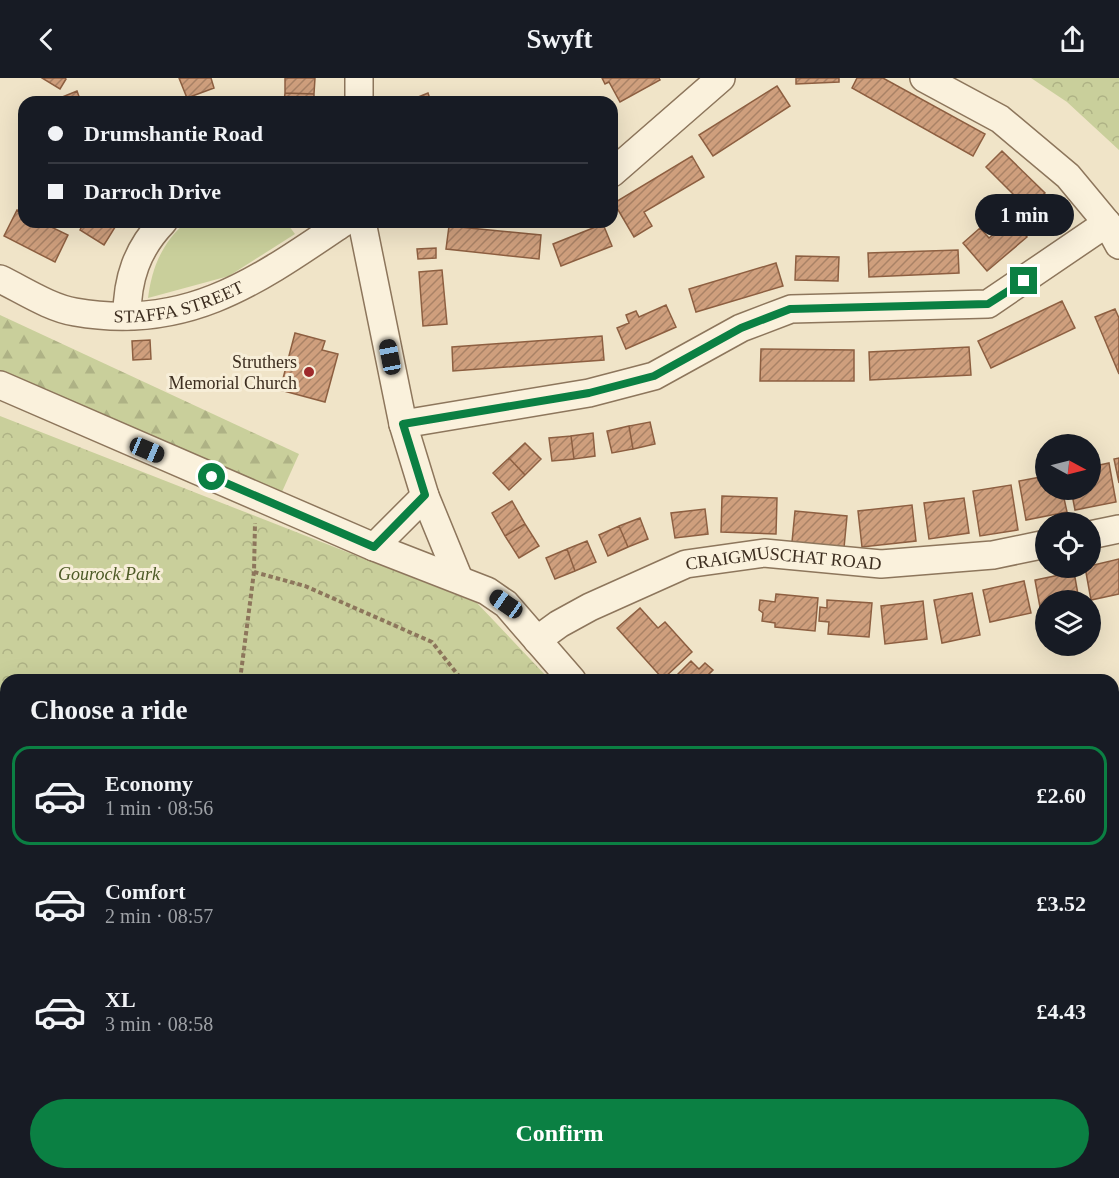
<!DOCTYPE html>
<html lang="en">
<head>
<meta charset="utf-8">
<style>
  body { margin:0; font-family:Georgia,serif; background:#20242c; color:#f1f3f6; height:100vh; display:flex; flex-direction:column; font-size:22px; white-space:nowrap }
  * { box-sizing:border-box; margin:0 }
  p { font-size:20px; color:#9ea1a6 }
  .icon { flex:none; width:33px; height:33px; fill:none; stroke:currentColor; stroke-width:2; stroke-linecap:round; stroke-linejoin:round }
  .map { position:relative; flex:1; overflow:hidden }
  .details { position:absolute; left:0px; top:596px; width:1119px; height:506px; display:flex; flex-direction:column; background:#171b24; border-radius:18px 18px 0 0; box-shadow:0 6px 24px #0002 }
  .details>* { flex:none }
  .banner { position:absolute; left:18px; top:18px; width:600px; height:132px; border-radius:18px; box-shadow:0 6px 24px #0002; display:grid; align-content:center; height:132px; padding:0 30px; background:#171b24 }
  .needle { width:39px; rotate:97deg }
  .buttons { position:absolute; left:1035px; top:356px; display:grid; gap:12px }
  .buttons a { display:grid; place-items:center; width:66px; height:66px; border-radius:50%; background:#171b24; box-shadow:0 6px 24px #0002; font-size:30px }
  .end { position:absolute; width:27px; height:27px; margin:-14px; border:8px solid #0b8043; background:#fff; box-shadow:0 0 0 3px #fff }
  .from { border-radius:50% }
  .bubble { position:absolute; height:42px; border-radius:21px; background:#171b24; box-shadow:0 6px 24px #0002; font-size:20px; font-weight:600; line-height:42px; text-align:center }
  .car { position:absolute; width:18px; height:36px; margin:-18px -9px; border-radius:8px; box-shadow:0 0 4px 2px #0007; background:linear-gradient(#222 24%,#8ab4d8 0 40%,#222 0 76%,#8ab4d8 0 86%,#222 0) }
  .banner b { display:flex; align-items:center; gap:21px; height:57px; font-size:22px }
  .banner b+b { border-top:2px solid #363941 }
  .banner i { width:15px; height:15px; background:#f1f3f6 }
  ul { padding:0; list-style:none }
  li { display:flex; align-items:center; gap:18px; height:99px; margin:0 12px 9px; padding:0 18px; border:3px solid transparent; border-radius:18px }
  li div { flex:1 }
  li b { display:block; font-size:22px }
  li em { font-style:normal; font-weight:600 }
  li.on { border-color:#0b8043 }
  li>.icon { width:54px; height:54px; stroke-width:1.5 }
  h2 { padding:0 30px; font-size:27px; line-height:72px }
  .action { display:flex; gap:12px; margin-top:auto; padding:12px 30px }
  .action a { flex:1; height:69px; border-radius:36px; background:#0b8043; color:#fff; font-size:24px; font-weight:600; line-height:69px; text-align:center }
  header { display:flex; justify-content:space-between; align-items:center; height:78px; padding:0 30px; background:#171b24; font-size:27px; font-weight:600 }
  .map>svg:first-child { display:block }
  .grass { fill:#c9cf9b }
  .forest { fill:url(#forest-firs) }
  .park { fill:url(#park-crowns) }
  .building { fill:url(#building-hatch); stroke:#8d5f41; stroke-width:1.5 }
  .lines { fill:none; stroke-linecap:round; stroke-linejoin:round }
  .service-casing { stroke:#8d765c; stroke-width:16 }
  .minor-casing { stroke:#8d765c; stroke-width:30 }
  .path { stroke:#8d765c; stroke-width:4; stroke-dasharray:4.5 3; stroke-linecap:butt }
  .service { stroke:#faf1dc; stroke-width:14 }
  .minor { stroke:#faf1dc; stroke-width:27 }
  .route { stroke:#0b8043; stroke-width:8 }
  .poi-dot { fill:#9e2a2b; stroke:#f7eed8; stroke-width:2 }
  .labels { text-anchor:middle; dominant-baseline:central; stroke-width:6; stroke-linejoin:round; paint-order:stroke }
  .street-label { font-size:18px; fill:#3d2e20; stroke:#f7eed8 }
  .poi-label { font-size:18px; fill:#3d2e20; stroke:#f7eed8; text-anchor:end }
  .park-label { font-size:18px; font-style:italic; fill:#4d5a26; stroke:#f7eed8 }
</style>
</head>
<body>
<header><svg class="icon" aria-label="back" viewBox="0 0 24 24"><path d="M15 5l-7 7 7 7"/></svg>Swyft<svg class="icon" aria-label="share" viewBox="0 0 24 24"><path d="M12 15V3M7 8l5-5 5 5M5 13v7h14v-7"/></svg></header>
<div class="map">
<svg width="1119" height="1100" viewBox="0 0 1119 1100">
  <defs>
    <pattern id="forest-firs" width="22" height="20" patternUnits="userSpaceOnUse" patternTransform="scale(1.5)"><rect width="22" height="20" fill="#c9cf9b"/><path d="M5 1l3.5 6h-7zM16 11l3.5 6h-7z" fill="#aeb285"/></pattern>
    <pattern id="park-crowns" width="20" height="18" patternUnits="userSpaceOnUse" patternTransform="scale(1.5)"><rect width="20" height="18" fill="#c9cf9b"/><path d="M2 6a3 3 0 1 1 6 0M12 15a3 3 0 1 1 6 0" fill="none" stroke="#aeb285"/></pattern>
    <pattern id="building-hatch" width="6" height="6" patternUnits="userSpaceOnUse" patternTransform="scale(1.5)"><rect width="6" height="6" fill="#cf9f7d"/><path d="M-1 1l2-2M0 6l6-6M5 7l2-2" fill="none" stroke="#a98266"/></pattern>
  </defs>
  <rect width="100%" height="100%" fill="#f0e4c8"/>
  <path class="grass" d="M186,144h100l9,12 -66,42 -81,22c4,-31 14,-55 38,-76z"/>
  <path class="forest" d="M0,237l299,139 -18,40 -281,-121z"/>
  <path class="park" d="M1031,0h88v72l-52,-48z
    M0,338l477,187 72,76 -543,1v493h810l2,5h-818z"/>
  <path class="building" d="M42,0h23l1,1 -6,10z
    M179,0h32l3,10 -27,10z
    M285,0h30l-1,16 -29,-1z
    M602,0h57l1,2 -40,22 -11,-20 -4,2z
    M796,0h43v4l-43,2z
    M857,0h26l102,56 -12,22 -121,-68z
    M777,8l13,20 -77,50 -14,-21z
    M77,13l4,11h-31z
    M285,15l29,1v8h-30z
    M428,15l3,9h-25z
    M1002,73l43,42 -5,4 12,12 -12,12 -54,-54z
    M692,78l12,21 -60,35 8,14 -18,11 -20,-34z
    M17,132l7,4v8h17l27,13 -13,27 -51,-26z
    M1012,141l15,18 -40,34 -24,-28 17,-15 9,10z
    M84,144h30l3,2 -13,21 -24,-15z
    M603,146l9,22 -51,20 -8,-22z
    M449,148l92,9 -2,24 -93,-10z
    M436,170v10l-18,1 -1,-10z
    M958,172l1,23 -90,4 -1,-24z
    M796,178l43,1 -1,24 -43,-1z
    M776,185l7,23 -87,26 -7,-23z
    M442,192l5,54 -24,2 -4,-54z
    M1062,223l13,27 -84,40 -13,-27z
    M666,227l10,22 -50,22 -9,-21 12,-5 -3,-8 10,-4 3,6z
    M1115,231l4,9v56l-24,-57z
    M295,255l30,8 -3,9 16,4 -13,48 -45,-12z
    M602,258l2,24 -151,11 -1,-24z
    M150,262l1,19 -18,1 -1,-19z
    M969,269l2,28 -101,5 -1,-28z
    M761,271l93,1v31h-94z
    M650,344l5,22 -22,5 -4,-23z
    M629,348l4,23 -21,4 -5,-22z
    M593,355l2,23 -21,3 -3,-23z
    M571,358l3,23 -22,2 -3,-23z
    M525,365l16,16 -16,16 -16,-17z
    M509,380l16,17 -16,15 -16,-17z
    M1119,380v25l-5,-24z
    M1109,385l7,39 -41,8 -4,-21h19v-22z
    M1046,398v13h16l5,23 -41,8 -7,-39z
    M1011,407l7,45 -38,6 -7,-45z
    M722,418l55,2 -1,36 -55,-2z
    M964,420l5,35 -40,6 -5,-36z
    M512,423l13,23 -20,12 -13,-23z
    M912,427l4,36 -54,6 -4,-36z
    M705,431l3,25 -33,4 -4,-25z
    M795,433l52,5 -3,32 -52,-6z
    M640,440l8,21 -20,8 -9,-21z
    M525,446l14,22 -20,12 -14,-22z
    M619,448l9,21 -20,9 -9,-21z
    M587,463l9,21 -21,9 -8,-22z
    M567,471l8,22 -20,8 -9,-21z
    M1119,481v35l-28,6 -6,-33z
    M1074,494l5,28h-33v17l-4,1 -7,-38z
    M1024,503l7,32 -41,9 -7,-32z
    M972,515l8,42 -38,8 -8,-43z
    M776,516l42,4 -3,33 -40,-4v-4l-13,-2 1,-8 -4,-3 1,-10 15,2z
    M827,522l45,3 -3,34 -41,-3 1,-12 -10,-1 1,-14 7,1z
    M923,523l4,38 -42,5 -4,-38z
    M640,530l18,20 7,-6 27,30 -29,27 -46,-51z
    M691,583l8,8 6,-6 8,7 -7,7 2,3h-36z
    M1118,669l1,42 -6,2v-42z
    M228,1095h38l-2,5h-38z"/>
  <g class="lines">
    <defs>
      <path id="service" d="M277,1100l2,-5"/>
      <g id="minor">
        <path d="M924,0l76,41 68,57 39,47 12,22"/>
        <path d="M359,24v-24"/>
        <path d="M612,95l109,-95"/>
        <path d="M362,144l41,202 22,72 34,83"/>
        <path id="s1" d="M0,201c23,11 50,29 75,33 112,20 182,-31 269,-90"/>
        <path d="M127,238c0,-37 10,-67 36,-94"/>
        <path d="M0,307l374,162 113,44 19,13 66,76"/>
        <path d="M403,346l186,-31 65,-17 87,-48 50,-19 197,-5 119,-81"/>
        <path d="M1090,457l29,-6"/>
        <path d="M374,469l51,-51"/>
        <path id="s2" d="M537,562l22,-16 31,-17 96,-43 78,-11 117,11 112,-9 53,-11"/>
        <path d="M1113,791l6,-2"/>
        <path d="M1113,1026l6,-3"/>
        <path d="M961,1100l10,-5"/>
      </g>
    </defs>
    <use href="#service" class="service-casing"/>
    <use href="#minor" class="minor-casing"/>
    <path class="path" d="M254,494l51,14 127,56 30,38
      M240,602l14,-108 1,-49
      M3,785l3,3
      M0,1075l6,-14
      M569,1095l1,5
      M637,1095v5"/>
    <use href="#service" class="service"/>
    <use href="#minor" class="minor"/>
  </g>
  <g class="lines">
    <path class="route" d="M212,399l162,70 51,-52 -22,-71 186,-31 65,-17 87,-48 49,-19 198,-5 36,-23"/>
  </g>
  <circle class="poi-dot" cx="309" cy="294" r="6"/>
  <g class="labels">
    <g class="street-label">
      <text stroke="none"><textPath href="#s1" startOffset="188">STAFFA STREET</textPath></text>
      <text stroke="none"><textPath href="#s2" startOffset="266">CRAIGMUSCHAT ROAD</textPath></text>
    </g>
    <g class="poi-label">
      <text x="297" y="284">Struthers<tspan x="297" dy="21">Memorial Church</tspan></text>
    </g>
    <g class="park-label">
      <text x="109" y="496">Gourock Park</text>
    </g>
  </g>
</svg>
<div class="buttons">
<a><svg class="needle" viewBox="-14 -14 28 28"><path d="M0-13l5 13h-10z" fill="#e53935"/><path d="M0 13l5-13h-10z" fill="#9ea1a6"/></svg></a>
<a><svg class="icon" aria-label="locate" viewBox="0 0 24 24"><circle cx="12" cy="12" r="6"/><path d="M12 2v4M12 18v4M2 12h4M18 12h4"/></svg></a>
<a><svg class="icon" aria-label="layers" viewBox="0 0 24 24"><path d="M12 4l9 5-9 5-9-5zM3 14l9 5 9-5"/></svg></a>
</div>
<i class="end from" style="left:212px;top:399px"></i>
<i class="end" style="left:1024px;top:203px"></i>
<div class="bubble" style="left:975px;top:116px;width:99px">1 min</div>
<i class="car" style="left:390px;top:279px;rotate:349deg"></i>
<i class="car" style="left:147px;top:372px;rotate:113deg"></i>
<i class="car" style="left:506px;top:526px;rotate:305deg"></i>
<div class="banner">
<b><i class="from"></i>Drumshantie Road</b>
<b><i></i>Darroch Drive</b>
</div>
<section class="details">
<h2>Choose a ride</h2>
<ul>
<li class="on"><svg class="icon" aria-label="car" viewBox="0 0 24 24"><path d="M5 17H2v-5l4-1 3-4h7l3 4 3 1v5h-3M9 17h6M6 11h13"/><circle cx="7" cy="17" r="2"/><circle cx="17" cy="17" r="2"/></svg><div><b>Economy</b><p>1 min · 08:56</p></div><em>£2.60</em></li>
<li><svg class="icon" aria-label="car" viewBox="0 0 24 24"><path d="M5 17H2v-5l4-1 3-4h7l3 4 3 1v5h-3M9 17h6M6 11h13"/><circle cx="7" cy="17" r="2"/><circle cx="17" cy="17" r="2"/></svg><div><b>Comfort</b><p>2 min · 08:57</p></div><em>£3.52</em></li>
<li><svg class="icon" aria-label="car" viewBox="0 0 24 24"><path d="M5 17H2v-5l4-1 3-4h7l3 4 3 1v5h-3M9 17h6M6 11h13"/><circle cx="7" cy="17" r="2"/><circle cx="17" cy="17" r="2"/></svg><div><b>XL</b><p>3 min · 08:58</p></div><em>£4.43</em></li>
</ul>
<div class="action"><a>Confirm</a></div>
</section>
</div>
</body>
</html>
